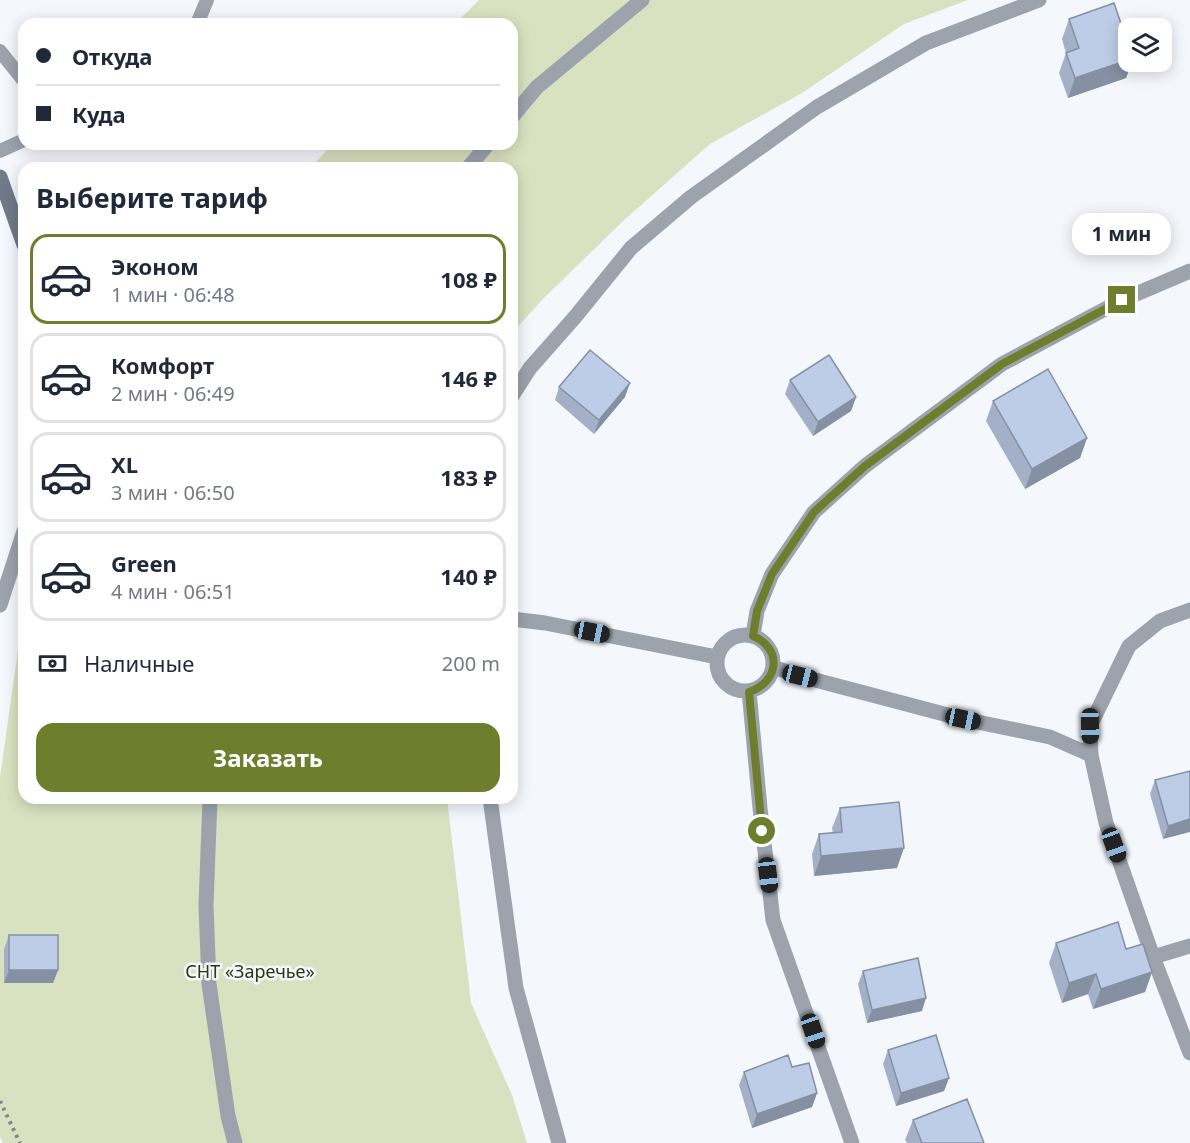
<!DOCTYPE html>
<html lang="ru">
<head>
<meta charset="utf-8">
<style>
  body { margin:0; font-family:"Noto Sans",sans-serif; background:#f6f6f7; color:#1f2937; height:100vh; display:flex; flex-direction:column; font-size:22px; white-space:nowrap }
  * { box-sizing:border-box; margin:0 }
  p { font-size:20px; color:#747a83 }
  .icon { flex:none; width:33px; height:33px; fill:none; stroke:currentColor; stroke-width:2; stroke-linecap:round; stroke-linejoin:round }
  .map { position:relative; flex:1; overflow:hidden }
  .panel { position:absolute; left:18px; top:162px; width:500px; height:642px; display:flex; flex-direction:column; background:#fff; border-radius:18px; box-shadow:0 3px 15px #0003 }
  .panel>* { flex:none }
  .hud { position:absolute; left:18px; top:18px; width:500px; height:132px; border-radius:18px; box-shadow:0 3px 15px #0003; display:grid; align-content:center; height:132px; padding:0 18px; background:#fff }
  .tools { position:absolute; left:1118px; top:18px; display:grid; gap:12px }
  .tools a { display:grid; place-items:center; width:54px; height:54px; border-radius:12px; background:#fff; box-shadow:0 3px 15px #0003; font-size:30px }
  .end { position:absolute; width:27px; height:27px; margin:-14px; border:8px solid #6e7e2c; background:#fff; box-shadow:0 0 0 3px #fff }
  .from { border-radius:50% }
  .bubble { position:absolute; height:42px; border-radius:18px; background:#fff; box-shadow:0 3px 15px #0003; font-size:20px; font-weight:700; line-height:42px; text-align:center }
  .car { position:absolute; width:18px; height:36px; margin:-18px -9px; border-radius:8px; box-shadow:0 0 4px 2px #0007; background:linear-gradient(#222 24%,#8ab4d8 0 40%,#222 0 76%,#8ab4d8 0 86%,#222 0) }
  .hud b { display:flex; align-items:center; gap:21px; height:57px; font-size:22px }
  .hud b+b { border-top:2px solid #e0e1e3 }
  .hud i { width:15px; height:15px; background:#1f2937 }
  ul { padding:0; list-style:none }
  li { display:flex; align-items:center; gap:18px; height:90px; margin:0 12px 9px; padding:0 6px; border:3px solid #e0e1e3; border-radius:18px }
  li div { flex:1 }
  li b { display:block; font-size:22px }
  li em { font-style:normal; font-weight:700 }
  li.on { border-color:#6e7e2c }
  li>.icon { width:54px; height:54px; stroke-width:1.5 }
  h2 { padding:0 18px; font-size:27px; line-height:72px }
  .pay { display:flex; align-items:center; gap:15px; height:66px; padding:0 18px; font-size:22px }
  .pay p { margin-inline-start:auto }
  .button { display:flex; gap:12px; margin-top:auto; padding:12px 18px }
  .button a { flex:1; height:69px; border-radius:18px; background:#6e7e2c; color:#fff; font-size:24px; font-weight:700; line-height:69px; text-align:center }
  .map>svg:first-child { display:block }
  .green { fill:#d9e2c0 }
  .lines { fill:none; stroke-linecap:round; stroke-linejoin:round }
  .path { stroke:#83888f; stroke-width:4; stroke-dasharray:3 4.5; stroke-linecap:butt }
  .lane { stroke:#9ca3ad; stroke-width:14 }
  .street { stroke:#9ca3ad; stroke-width:15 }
  .secondary { stroke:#707a89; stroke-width:15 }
  .wall { fill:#a3b0c7 }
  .shaded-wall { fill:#8590a2 }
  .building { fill:#becde7; stroke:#8590a2; stroke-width:1.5 }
  .route { stroke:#6e7e2c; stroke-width:8 }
  .labels { text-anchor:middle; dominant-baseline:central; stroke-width:5; stroke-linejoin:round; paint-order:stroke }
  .park-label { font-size:18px; fill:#2f360c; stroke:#f4f8fd }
</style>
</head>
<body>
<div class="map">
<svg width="1190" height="1143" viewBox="0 0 1190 1143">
  <rect width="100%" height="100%" fill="#f4f8fd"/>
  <path class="green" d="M479,0h489l-64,24 -102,69 -92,51 -88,78 -80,78 -30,33v-165h-202l23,-24h179v-120h-57z
    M24,608v190h423l24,205 41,92 15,48h-524l-3,-6v-360z"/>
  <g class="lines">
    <path class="path" d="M0,1101l20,42"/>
    <path class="lane" d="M197,24l10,-24
      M0,51l24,30
      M0,151l24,-11"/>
    <path class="street" d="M512,117l25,-30 105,-87
      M468,168l20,-24
      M512,396l18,-28 45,-51 56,-69 60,-51 126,-90 109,-64 113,-43
      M0,605l24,-74
      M1190,610l-30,11 -31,25 -39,80 1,29 15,68 47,134 37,96
      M512,619l33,4 172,34
      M717 663a28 28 0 1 1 56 0a28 28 0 1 1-56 0Z
      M753,636l4,-25 15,-37 42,-62 51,-46 137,-102 120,-64 68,-29
      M773,667l27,9 163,43 87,18 41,18
      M749,691l11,117 13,112 79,223
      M210,798l-4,107 3,79 19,132 7,27
      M490,798l26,190 43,155
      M1153,957l37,-11"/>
    <path class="secondary" d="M0,177l24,68"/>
  </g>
  <path class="wall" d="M1069,19l59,43h4l-6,16 -58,20 -9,-25 7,-20 -4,-14z
    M790,380l66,17 -5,14 -38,25 -28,-42z
    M559,387l66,10 -31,37 -39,-34z
    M993,401l94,37 -7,20 -55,31 -39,-68z
    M1190,771l-27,68 -13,-45 5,-14z
    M840,808l57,60 -83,8 -2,-22 7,-20 14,-1 -1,-5z
    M9,935l49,35 -5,13h-49v-34z
    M1056,943l70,6 26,23 -7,20 -52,17 -5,-15 -26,9 -13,-40z
    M863,971l59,40 -55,12 -9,-39z
    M888,1050l61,28 -5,13 -48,15 -13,-42z
    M792,1067l25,26 -5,14 -60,21 -13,-43 5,-13z
    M913,1120l71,23h-77l-2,-3z"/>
  <path class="shaded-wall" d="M1128,60v2h4l-6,16 -58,20 7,-20z
    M630,383l-5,14 -31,37 5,-14z
    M856,397l-5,14 -38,25 5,-14z
    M1087,438l-7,20 -55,31 7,-20z
    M1190,819v13l-27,7 5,-13z
    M904,848l-7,20 -83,8 7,-20z
    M9,970h49l-5,13h-49z
    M1152,972l-7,20 -52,17 8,-20z
    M1096,974l-8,20 -26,9 7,-20z
    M926,998l-4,13 -55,12 5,-13z
    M949,1078l-5,13 -48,15 5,-13z
    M817,1093l-5,14 -60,21 5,-14z"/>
  <path class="building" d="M1114,3l14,41v16l-53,18 -9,-25 13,-5 -10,-29z
    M590,350l40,33 -31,37 -40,-33z
    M829,355l27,42 -38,25 -28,-42z
    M1048,369l39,69 -55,31 -39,-68z
    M1190,771v48l-22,7 -13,-46z
    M899,802l5,46 -83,8 -2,-22 23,-2 -2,-24z
    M1118,922l8,27 17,-5 9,28 -51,17 -5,-15 -27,9 -13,-40z
    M9,935h49v35h-49z
    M918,958l8,40 -54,12 -9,-39z
    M936,1035l13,43 -48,15 -13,-43z
    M788,1055l4,12 17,-4 8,30 -60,21 -13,-42z
    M967,1099l17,44h-62l-9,-23z"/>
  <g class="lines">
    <path class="route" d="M762,831l-13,-139c30,-10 34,-43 4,-56l4,-25 15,-37 42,-62 51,-46 137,-102 120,-64"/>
  </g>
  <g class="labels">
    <g class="park-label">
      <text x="250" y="971">СНТ «Заречье»</text>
    </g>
  </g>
</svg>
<div class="tools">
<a><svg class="icon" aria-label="layers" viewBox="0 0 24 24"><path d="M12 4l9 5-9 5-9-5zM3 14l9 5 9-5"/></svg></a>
</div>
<i class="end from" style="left:762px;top:831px"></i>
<i class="end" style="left:1122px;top:300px"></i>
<div class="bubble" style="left:1072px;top:213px;width:99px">1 мин</div>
<i class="car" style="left:592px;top:632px;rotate:101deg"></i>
<i class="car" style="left:800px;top:676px;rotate:104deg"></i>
<i class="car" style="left:963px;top:719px;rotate:102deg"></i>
<i class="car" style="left:1090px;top:726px;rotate:179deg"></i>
<i class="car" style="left:1114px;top:845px;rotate:160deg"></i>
<i class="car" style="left:768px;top:875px;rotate:173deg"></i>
<i class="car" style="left:813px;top:1031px;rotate:161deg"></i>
<div class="hud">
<b><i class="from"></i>Откуда</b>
<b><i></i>Куда</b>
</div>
<section class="panel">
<h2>Выберите тариф</h2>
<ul>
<li class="on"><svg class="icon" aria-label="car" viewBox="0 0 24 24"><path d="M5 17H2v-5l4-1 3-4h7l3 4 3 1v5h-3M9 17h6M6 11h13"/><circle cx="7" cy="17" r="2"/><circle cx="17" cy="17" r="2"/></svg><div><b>Эконом</b><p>1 мин · 06:48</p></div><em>108 ₽</em></li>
<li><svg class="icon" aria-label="car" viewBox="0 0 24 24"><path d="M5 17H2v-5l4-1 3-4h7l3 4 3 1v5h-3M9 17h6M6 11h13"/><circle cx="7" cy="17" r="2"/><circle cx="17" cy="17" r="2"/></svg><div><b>Комфорт</b><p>2 мин · 06:49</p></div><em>146 ₽</em></li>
<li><svg class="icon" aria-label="car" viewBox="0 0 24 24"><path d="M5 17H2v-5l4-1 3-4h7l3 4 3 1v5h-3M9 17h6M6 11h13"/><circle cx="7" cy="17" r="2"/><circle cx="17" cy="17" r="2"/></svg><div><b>XL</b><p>3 мин · 06:50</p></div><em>183 ₽</em></li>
<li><svg class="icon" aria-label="car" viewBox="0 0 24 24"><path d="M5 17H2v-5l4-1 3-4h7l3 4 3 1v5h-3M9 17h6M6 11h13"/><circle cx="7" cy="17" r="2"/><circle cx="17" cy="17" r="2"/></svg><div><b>Green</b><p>4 мин · 06:51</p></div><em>140 ₽</em></li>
</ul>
<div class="pay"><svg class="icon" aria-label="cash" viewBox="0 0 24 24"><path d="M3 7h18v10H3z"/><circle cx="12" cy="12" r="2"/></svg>Наличные<p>200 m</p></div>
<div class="button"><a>Заказать</a></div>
</section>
</div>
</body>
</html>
